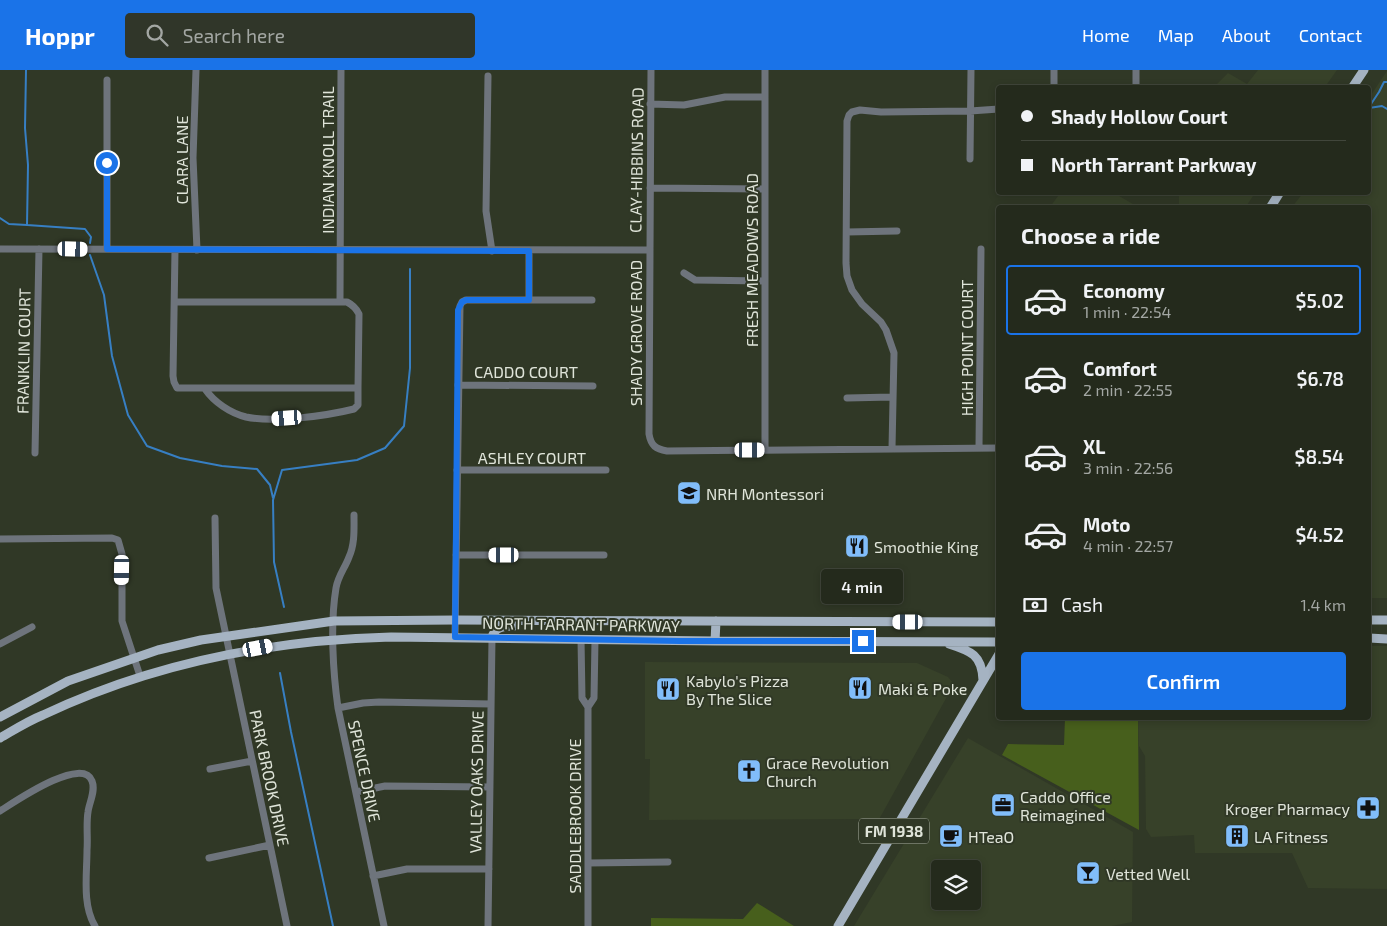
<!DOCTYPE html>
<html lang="en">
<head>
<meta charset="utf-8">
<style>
  body { margin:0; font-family:"Exo 2",sans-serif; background:#303629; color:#f1f3f6; height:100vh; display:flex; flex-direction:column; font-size:19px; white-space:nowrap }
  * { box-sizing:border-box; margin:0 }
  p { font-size:16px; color:#a3a7a3 }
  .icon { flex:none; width:28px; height:28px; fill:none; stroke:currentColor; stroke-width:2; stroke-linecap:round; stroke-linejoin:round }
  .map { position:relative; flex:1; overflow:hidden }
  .details { position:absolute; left:996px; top:135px; width:375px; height:515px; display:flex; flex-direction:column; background:#242a1c; border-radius:5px; box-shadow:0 2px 8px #0003,0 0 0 1px #41463b }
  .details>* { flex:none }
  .guide { position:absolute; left:996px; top:15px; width:375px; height:110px; border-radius:5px; box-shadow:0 2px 8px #0003,0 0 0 1px #41463b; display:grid; align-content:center; height:110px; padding:0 25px; background:#242a1c }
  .controls { position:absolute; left:931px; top:790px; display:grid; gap:10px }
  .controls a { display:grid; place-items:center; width:50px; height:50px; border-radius:5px; background:#242a1c; box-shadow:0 2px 8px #0003,0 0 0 1px #41463b; font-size:25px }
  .end { position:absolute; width:22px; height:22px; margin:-11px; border:6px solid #1a73e8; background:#fff; box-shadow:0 0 0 2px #fff }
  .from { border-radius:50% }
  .bubble { position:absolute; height:35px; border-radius:5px; background:#242a1c; box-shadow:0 2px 8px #0003,0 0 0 1px #41463b; font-size:16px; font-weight:600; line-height:35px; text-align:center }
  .car { position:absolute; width:15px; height:30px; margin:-15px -8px; border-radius:6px; box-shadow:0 0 4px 1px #0007; background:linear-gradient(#fff 24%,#345 0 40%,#fff 0 76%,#345 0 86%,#fff 0) }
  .guide b { display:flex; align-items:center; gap:18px; height:48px; font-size:19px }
  .guide b+b { border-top:1px solid #41463b }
  .guide i { width:12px; height:12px; background:#f1f3f6 }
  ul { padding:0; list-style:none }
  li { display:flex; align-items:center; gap:15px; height:70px; margin:0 10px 8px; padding:0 15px; border:2px solid transparent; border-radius:5px }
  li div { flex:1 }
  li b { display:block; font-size:19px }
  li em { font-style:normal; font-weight:600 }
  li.selected { border-color:#1a73e8 }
  li>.icon { width:45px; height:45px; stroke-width:1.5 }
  h2 { padding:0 25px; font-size:22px; line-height:60px }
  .pay { display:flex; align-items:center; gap:12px; height:55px; padding:0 25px; font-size:19px }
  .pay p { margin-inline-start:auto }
  .button { display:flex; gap:10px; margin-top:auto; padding:10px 25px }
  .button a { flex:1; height:58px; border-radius:5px; background:#1a73e8; color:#fff; font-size:20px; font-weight:600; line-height:58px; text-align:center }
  header { display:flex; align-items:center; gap:30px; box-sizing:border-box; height:70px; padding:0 25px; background:#1a73e8; color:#fff }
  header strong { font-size:24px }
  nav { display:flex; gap:28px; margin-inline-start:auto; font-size:18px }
  .search { width:350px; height:45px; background:#303629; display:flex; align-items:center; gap:12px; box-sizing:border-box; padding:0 18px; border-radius:5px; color:#a3a7a3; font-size:19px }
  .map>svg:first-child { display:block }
  .built { fill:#374129; fill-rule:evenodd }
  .green { fill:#475f1c }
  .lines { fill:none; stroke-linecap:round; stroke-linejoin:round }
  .stream { stroke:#377fc3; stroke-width:2 }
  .minor { stroke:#6e747c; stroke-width:7 }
  .major { stroke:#a5b3c2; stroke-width:9 }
  .route { stroke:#1a73e8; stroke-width:6 }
  .labels { text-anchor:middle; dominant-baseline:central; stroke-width:4; stroke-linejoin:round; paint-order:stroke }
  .shield { fill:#303826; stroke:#aab0a3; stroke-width:1 }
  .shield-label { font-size:15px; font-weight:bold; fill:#dfe4d9 }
  .street-label { font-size:16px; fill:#dfe4d9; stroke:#303826 }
  .poi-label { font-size:16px; fill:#dfe4d9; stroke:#303826; text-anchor:start }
</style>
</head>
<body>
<header>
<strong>Hoppr</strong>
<div class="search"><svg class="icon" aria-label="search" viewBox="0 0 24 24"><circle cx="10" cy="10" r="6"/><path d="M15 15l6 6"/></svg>Search here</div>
<nav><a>Home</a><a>Map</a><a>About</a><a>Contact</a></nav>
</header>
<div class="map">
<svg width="1387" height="856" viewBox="0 0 1387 856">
  <rect width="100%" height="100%" fill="#303826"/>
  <path class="built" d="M1258,0h79l-12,17h-111l14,-14 19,11z
    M1387,1v527h-18v-390l-77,-1 11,-14 66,-1v-94z
    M1061,122l53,1 24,14h-88z
    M1179,123v-1l76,1 -10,15 -66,-1z
    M1369,576h18v243l-79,-1 -16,-35h-97l-1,-18 -43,2 -5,-8 -1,-73 -6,-10 -1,-28h231z
    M645,592l272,1 31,14 6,7 -77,139 -6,-4 -222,1 1,-61h-5z
    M968,668l165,94 -1,90 -20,4h-258zM940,799h32v32h-32z"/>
  <path class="green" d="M1065,648h73l1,112 -137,-75 6,-11 56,1z
    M757,833l37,23h-143v-8l92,1z"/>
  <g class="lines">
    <path class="stream" d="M26,0l-1,58 3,37 -1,60 58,4 6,8 -1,6
      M1369,37l10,-15 5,-10h3
      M1369,38l13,-2 5,3
      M0,148l9,6 18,1
      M90,185l14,40 8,61 16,59 19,31 33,12 42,8 35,3 13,16 3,13
      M284,537l-10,-45 -1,-62 9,-30 75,-10 28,-12 19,-22 6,-58v-99
      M280,603l11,59 42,194"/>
    <path class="minor" d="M196,0l-3,88 4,92
      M651,0l-2,364c2,12 7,15 18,17l332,-3
      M488,6l-2,135 6,40
      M1054,18v-18
      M1136,18v-18
      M650,34l34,1 41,-8h40
      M970,89l1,-89
      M650,118l115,1
      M847,162l50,-1
      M0,179l649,1
      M107,179v-169
      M529,181v49
      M684,203l11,7 70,1
      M175,232h172c6,3 9,6 12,12l-1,74h-181l-3,-6 -1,-6 2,-126
      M340,232l1,-232
      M458,315l135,1
      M205,319c9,13 25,24 41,28 27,6 80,-1 108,-8l4,-4v-17
      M847,328l45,-1
      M979,377l2,-198
      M892,378l2,-95 -8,-23 -5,-8 -19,-18 -10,-14 -5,-14 -1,-13 1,-142 2,-6 3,-3 8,-2 21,2 89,-1 29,-2
      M765,380v-380
      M35,383l4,-204
      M457,400h149
      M354,445c0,14 1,29 -5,42 -4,11 -11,19 -13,31 -6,36 -3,84 2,120l46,218
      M215,448l1,70 71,338
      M0,469l112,-1 6,2 4,14v67l18,55
      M456,485h148
      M455,567l5,-331 2,-4 4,-2h126
      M581,569l1,59 6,9
      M0,574l32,-17
      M338,638l25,-5 16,-1 112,2
      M210,699l42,-8
      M356,722l29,-6 105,1
      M0,741c13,-8 82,-56 92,-30 4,10 -3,22 -4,31 -2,12 0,26 -1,38 0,24 -5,55 8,76
      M209,788l61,-13
      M588,793l80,-1
      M373,806l34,-7h82
      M488,856l4,-288
      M588,856v-219l6,-9 1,-58"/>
    <path class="major" d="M1352,18l12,-18
      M1270,138l10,-16
      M1369,550h18
      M492,568c2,-11 12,-12 22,-12
      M1369,568l18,1
      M715,571l1,-20
      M949,574c22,7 33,11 34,36
      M0,647l68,-36 90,-31 43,-10 133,-19 121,-1 544,2
      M0,668c14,-8 28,-17 43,-23 110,-52 228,-75 348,-78l324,4 284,1
      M838,856l161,-272"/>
  </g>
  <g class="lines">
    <path class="route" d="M107,93v86l422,2v49h-63l-4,2 -4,8 -3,327 225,4h183"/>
  </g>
  <defs>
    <symbol id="school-square" viewBox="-11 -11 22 22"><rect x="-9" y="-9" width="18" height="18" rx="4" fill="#81bdfa" stroke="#303826"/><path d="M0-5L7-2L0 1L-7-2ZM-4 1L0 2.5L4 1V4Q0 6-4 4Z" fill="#111"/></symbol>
    <symbol id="restaurant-square" viewBox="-11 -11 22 22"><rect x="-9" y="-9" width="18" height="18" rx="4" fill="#81bdfa" stroke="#303826"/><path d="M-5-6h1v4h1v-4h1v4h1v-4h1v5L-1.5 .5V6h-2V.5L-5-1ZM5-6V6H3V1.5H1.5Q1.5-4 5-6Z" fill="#111"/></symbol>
    <symbol id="church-square" viewBox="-11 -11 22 22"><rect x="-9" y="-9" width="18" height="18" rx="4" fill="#81bdfa" stroke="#303826"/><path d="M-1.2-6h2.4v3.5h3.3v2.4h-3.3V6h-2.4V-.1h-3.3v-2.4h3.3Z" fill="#111"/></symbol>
    <symbol id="office-square" viewBox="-11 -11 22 22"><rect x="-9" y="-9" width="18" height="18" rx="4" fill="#81bdfa" stroke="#303826"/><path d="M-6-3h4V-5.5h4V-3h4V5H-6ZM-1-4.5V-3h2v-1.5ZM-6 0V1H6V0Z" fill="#111"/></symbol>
    <symbol id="pharmacy-square" viewBox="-11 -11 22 22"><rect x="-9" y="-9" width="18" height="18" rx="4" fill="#81bdfa" stroke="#303826"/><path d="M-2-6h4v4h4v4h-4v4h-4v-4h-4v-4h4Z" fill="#111"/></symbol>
    <symbol id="cafe-square" viewBox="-11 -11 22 22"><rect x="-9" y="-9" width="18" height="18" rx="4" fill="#81bdfa" stroke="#303826"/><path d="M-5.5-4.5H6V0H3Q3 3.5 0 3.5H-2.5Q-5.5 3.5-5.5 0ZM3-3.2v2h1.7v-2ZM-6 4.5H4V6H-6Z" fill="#111"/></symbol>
    <symbol id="building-square" viewBox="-11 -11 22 22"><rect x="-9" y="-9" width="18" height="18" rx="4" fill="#81bdfa" stroke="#303826"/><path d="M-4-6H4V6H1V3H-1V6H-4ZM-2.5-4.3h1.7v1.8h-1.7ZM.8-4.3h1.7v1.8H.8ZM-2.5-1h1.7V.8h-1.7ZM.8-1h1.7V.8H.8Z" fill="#111"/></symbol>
    <symbol id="bar-square" viewBox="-11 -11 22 22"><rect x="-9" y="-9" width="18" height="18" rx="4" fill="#81bdfa" stroke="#303826"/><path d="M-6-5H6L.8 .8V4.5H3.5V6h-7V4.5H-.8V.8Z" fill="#111"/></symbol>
  </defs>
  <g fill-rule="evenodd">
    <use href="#school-square" x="675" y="409" width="28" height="28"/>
    <use href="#restaurant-square" x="843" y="462" width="28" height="28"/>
    <use href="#restaurant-square" x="846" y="604" width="28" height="28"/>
    <use href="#restaurant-square" x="654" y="605" width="28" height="28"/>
    <use href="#church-square" x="735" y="687" width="28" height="28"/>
    <use href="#office-square" x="989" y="721" width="28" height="28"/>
    <use href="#pharmacy-square" x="1354" y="724" width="28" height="28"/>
    <use href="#cafe-square" x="937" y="752" width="28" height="28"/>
    <use href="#building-square" x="1223" y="752" width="28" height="28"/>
    <use href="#bar-square" x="1074" y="789" width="28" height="28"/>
  </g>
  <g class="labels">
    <rect class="shield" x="859" y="748.5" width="70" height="25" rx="4"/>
    <g class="shield-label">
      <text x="894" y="761">FM 1938</text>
    </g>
    <g class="street-label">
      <text transform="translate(181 90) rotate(-90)">CLARA LANE</text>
      <text transform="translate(327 90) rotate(-90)">INDIAN KNOLL TRAIL</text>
      <text transform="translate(636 90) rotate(-89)">CLAY-HIBBINS ROAD</text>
      <text transform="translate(751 190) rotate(-90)">FRESH MEADOWS ROAD</text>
      <text transform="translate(635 263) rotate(-90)">SHADY GROVE ROAD</text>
      <text transform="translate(966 278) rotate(-90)">HIGH POINT COURT</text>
      <text transform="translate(23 281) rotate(-89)">FRANKLIN COURT</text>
      <text x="526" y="301">CADDO COURT</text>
      <text x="532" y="387">ASHLEY COURT</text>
      <text transform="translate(581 554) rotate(1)">NORTH TARRANT PARKWAY</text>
      <text transform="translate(365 701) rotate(78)">SPENCE DRIVE</text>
      <text transform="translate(270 708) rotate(78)">PARK BROOK DRIVE</text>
      <text transform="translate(476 712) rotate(-89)">VALLEY OAKS DRIVE</text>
      <text transform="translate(574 746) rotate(-90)">SADDLEBROOK DRIVE</text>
    </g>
    <g class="poi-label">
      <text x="706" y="423">NRH Montessori</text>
      <text x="874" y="476">Smoothie King</text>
      <text x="686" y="610">Kabylo's Pizza<tspan x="686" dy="18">By The Slice</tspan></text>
      <text x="878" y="618">Maki &amp; Poke</text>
      <text x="766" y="692">Grace Revolution<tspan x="766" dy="18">Church</tspan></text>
      <text x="1020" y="726">Caddo Office<tspan x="1020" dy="18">Reimagined</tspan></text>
      <text x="1350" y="738" text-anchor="end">Kroger Pharmacy</text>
      <text x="968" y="766">HTeaO</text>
      <text x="1254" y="766">LA Fitness</text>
      <text x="1106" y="803">Vetted Well</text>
    </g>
  </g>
</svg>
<div class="controls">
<a><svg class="icon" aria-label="layers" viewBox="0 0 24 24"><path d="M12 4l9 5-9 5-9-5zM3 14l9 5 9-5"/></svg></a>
</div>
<i class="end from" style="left:107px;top:93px"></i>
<i class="end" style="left:863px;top:571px"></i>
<div class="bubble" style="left:821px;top:499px;width:82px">4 min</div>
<i class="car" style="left:73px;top:179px;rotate:91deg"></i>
<i class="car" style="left:287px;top:348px;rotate:266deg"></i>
<i class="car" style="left:750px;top:380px;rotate:90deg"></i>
<i class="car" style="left:504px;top:485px;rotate:270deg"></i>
<i class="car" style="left:122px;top:500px;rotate:181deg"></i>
<i class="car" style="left:908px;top:552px;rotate:270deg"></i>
<i class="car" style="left:258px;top:578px;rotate:79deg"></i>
<div class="guide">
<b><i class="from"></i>Shady Hollow Court</b>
<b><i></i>North Tarrant Parkway</b>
</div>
<section class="details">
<h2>Choose a ride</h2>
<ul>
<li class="selected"><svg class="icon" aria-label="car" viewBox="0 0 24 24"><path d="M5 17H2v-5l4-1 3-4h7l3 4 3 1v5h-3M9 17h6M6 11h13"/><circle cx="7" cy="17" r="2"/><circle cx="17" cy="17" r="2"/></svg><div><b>Economy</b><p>1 min · 22:54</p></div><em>$5.02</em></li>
<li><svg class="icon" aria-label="car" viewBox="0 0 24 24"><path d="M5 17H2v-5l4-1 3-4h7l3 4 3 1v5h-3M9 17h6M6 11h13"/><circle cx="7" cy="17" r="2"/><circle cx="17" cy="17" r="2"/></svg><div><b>Comfort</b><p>2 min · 22:55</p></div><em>$6.78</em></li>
<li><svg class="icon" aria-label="car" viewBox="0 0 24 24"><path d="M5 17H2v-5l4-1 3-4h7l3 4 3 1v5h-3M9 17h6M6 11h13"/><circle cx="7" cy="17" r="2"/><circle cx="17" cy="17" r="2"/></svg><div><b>XL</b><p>3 min · 22:56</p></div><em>$8.54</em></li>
<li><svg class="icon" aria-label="car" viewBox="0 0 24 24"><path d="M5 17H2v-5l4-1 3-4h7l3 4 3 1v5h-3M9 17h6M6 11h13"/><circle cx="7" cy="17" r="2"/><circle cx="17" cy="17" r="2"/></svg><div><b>Moto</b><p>4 min · 22:57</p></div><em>$4.52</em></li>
</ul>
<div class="pay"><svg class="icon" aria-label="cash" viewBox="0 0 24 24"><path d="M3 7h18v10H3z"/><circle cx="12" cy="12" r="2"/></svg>Cash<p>1.4 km</p></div>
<div class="button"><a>Confirm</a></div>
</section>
</div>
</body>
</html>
